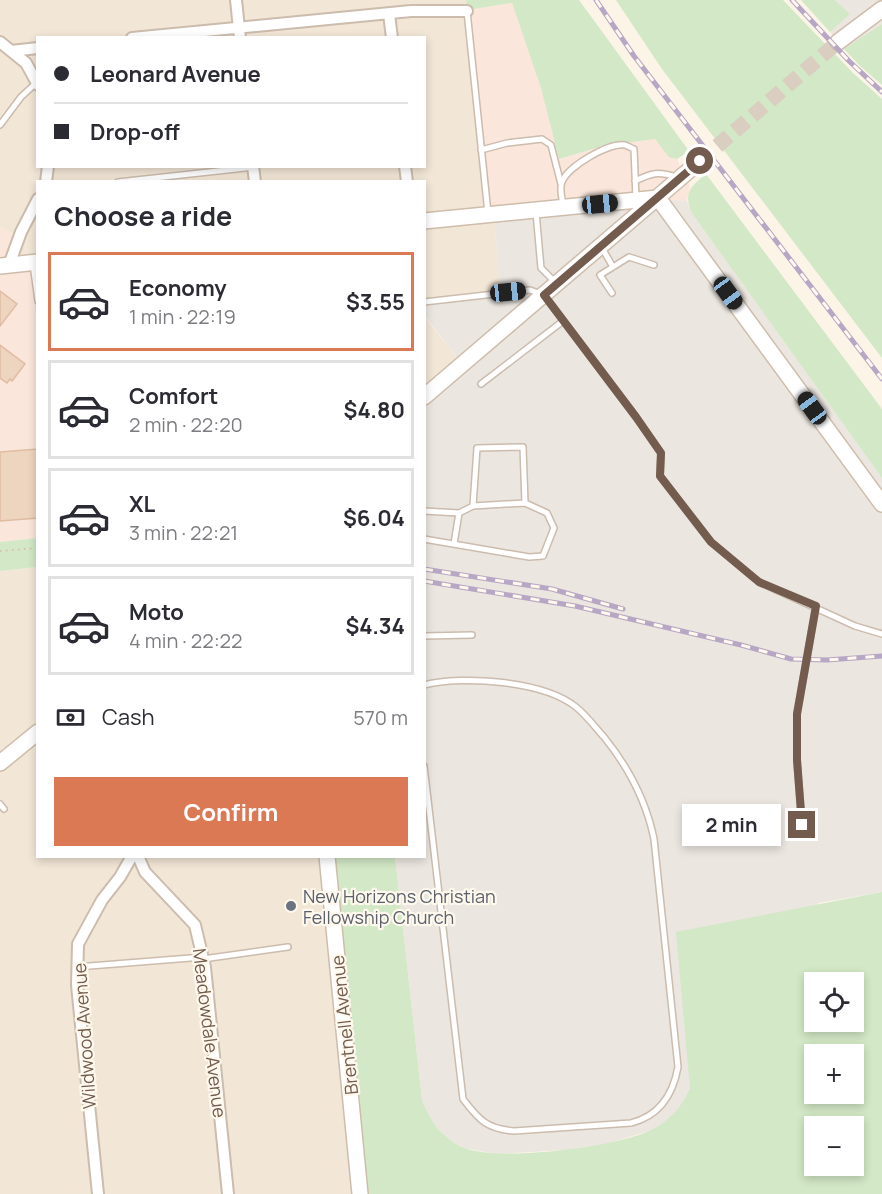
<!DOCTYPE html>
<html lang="en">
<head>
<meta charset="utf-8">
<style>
  body { margin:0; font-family:Manrope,sans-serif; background:#f2f2f3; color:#2b2b33; height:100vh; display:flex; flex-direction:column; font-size:22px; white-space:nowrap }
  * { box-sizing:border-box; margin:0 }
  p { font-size:20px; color:#7c7c81 }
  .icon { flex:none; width:33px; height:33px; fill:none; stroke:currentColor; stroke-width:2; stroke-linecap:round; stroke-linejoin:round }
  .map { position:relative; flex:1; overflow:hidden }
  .side { position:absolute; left:36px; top:180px; width:390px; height:678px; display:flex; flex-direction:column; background:#fff; border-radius:0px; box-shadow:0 3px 9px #0003 }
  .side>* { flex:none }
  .top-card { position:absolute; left:36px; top:36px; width:390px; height:132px; border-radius:0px; box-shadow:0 3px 9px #0003; display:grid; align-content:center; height:132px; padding:0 18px; background:#fff }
  .fabs { position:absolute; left:804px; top:972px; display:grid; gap:12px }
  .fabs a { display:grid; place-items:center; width:60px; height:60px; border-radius:0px; background:#fff; box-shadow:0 3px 9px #0003; font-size:30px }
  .end { position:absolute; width:27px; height:27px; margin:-14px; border:8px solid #735c4d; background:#fff; box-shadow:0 0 0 3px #fff }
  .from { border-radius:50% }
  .bubble { position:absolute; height:42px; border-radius:0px; background:#fff; box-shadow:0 3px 9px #0003; font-size:20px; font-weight:700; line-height:42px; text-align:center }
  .car { position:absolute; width:18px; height:36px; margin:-18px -9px; border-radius:8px; box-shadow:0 0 4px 2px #0007; background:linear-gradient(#222 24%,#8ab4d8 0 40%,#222 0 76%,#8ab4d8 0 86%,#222 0) }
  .top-card b { display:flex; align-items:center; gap:21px; height:57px; font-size:22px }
  .top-card b+b { border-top:2px solid #e1e1e2 }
  .top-card i { width:15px; height:15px; background:#2b2b33 }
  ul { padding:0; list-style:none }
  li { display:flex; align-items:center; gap:18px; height:99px; margin:0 12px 9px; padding:0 6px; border:3px solid #e1e1e2; border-radius:0px }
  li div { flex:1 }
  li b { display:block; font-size:22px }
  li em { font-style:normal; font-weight:700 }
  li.on { border-color:#dc7955 }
  li>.icon { width:54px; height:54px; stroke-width:1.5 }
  h2 { padding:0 18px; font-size:27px; line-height:72px }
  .pay { display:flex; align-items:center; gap:15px; height:66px; padding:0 18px; font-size:22px }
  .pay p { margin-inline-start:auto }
  .action { display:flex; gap:12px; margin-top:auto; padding:12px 18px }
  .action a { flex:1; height:69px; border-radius:0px; background:#dc7955; color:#fff; font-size:24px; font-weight:700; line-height:69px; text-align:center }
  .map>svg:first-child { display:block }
  .residential { fill:#f2e6d6; fill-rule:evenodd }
  .commercial { fill:#fae6db }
  .industrial { fill:#ebe6e0 }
  .green { fill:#d2e8c6; fill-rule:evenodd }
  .building { fill:#eed5c0; stroke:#e0bca2; stroke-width:1.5 }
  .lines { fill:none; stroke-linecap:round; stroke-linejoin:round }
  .secondary-tunnel { stroke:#d9cec0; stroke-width:15; stroke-dasharray:15 8; stroke-linecap:butt }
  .lane-casing { stroke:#ccbcae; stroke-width:8 }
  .street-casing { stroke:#ccbcae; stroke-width:14 }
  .secondary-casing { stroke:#cebdab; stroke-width:18 }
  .path { stroke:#d3b8a3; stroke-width:1.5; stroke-dasharray:1.5 4.5; stroke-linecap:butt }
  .lane { stroke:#fff; stroke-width:5 }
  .street { stroke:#fff; stroke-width:10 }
  .secondary { stroke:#fff; stroke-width:15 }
  .rail-casing { stroke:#b7a6c4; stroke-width:5 }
  .rail { stroke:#fef8ed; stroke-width:3; stroke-dasharray:9; stroke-linecap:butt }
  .route { stroke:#735c4d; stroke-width:8 }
  .worship-dot { fill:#6b7280; stroke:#fef8ed; stroke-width:2 }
  .labels { text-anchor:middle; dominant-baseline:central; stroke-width:4.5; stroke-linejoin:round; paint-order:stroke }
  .worship-label { font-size:18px; fill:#5b616d; stroke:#fef8ed; text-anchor:start }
  .street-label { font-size:18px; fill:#735c4d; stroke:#fef8ed }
</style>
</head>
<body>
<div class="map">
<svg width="882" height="1194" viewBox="0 0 882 1194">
  <rect width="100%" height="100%" fill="#fbf4e7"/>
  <path class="residential" d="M0,0h466l20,205 8,11 6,78 -75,8 -1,-120h-386l-1,155 -6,-73 -19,3 9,-28 -21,-12zM38,38h386v128h-386z
    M424,316l38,48 -38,33z
    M37,567l1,289 296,1 34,337h-368v-623z"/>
  <path class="commercial" d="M512,3l29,85 18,71 44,-13 52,-7 14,17 8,3 13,27 -3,15 -36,-2 -157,17 -8,-11 -19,-195z
    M0,227l21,12 -9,27 19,-2 7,73 -1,201 -37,4z"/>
  <path class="industrial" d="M835,0h47v24l-38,25 -14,-17 20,-18z
    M651,199l36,2 4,11 191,266v414l-64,11 -128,185 -4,11 -17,20 -17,11 -43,13 -43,7 -69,4 -33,-6 -19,-11 -17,-21 -6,-16 -27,-243 29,-1 1,-459 37,-33 -37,-48v-14l75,-8 -6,-78z"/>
  <path class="green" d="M466,0h113l110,151 -12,8 -8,-2 -14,-18 -52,7 -44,13 -18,-71 -29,-85 -45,7z
    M616,0h167l70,73 29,26v259l-220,-289z
    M801,0h34l15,14 -20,18z
    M882,24v61l-22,-19 -16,-17z
    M706,174l176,235v69l-191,-266c-7,-20 -1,-25 15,-38z
    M37,538v29l-37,4v-29z
    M334,857h61l27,243c8,21 19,37 40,47 34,16 160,0 193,-19 16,-9 28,-23 35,-40l-14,-156 206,-40v302h-514zM814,982h40v40h-40zM814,1054h40v40h-40zM814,1126h40v40h-40z"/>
  <path class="building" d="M0,291l17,13 -17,22z
    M0,345l25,19 -13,17 -2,-2 -3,4 -7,-5z
    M38,449v69l-38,3v-69z"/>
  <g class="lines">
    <path class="secondary-tunnel" d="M700,161l138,-119"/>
    <defs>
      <path id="lane" d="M467,11l21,202
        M0,125l21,-28 15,-14
        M481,150l26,-7 35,-4 9,6 10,39
        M635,181c17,-8 23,-10 41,-4
        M118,182l136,-15
        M563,205c-1,-7 -4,-17 -1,-23 5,-15 47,-40 63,-37 3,1 6,3 9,4l2,50
        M536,212l5,56 15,15
        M602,248l11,19
        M33,264l5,37
        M612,293l-12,-18 29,-18 25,8
        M424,302l106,-12 14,5 92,122 25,36 -1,23 51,66 48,40 96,44 27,8
        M481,384l82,-63
        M424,511l35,2 14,-7 52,-3 -2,-56 -46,1 -4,58
        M424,539l105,18 14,-1 11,-28 -7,-15 -22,-10
        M454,544l5,-31
        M424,636l48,-1
        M424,685c39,-10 120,-4 152,22 10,8 19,20 28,30 25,31 42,63 50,102l24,228c-5,28 -19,49 -47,56l-117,8c-27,-2 -35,-11 -51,-32l-39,-333
        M0,804l4,5
        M802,825l-5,-65v-46l19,-108
        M203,959l85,-12
        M77,967l126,-10"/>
      <path id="street" d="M236,0l4,38
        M389,14l3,24
        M132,38l279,-27h56
        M0,42l26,21 12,22
        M11,51l27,-3
        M253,166l2,16
        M405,166l2,16
        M46,182l2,-16
        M9,265l12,-33 17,-33
        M138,856l7,16 50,53 10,42 23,227
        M98,1194l-21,-209 1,-41 24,-44 18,-23 12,-21"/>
      <path id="secondary" d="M838,42l44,-33
        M658,198l224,306
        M424,221l234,-23
        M0,266l38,-4
        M424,397l276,-236
        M0,763l38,-31
        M327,856l33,338"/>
    </defs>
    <use href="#lane" class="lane-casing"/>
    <use href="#street" class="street-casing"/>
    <use href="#secondary" class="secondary-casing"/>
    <path class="path" d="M0,551l38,-3"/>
    <use href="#lane" class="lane"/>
    <use href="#street" class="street"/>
    <use href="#secondary" class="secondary"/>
    <defs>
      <path id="rail" d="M596,0l38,56 248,323
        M792,0l57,61 33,31
        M424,569l128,20 71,20
        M424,581l151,25 166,39 50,14 36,1 55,-4"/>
    </defs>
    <use href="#rail" class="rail-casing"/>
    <use href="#rail" class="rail"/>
  </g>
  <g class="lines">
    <path class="route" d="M700,161l-156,134 92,122 25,36 -1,23 51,66 48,40 57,24 -19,108v46l5,65"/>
  </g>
  <circle class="worship-dot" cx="291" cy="906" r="6"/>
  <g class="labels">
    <g class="worship-label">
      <text x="303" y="896">New Horizons Christian<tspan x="303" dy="21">Fellowship Church</tspan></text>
    </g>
    <g class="street-label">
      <text transform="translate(344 1025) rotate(-96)">Brentnell Avenue</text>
      <text transform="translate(210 1033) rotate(83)">Meadowdale Avenue</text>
      <text transform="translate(84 1036) rotate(-94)">Wildwood Avenue</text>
    </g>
  </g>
</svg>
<div class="fabs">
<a><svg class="icon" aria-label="locate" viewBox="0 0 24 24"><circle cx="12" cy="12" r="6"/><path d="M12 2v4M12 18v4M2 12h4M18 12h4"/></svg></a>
<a>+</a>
<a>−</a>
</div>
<i class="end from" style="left:700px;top:161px"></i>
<i class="end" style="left:802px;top:825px"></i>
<div class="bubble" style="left:682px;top:804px;width:99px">2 min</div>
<i class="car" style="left:600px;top:204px;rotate:84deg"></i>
<i class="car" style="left:508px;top:292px;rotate:84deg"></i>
<i class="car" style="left:728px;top:293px;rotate:144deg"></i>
<i class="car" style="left:812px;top:408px;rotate:324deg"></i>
<div class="top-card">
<b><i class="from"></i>Leonard Avenue</b>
<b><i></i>Drop-off</b>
</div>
<section class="side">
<h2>Choose a ride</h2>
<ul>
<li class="on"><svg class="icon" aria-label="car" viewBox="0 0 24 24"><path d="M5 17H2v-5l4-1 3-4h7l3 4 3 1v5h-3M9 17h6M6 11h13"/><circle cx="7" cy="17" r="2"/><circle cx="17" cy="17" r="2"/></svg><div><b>Economy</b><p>1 min · 22:19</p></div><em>$3.55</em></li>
<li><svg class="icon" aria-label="car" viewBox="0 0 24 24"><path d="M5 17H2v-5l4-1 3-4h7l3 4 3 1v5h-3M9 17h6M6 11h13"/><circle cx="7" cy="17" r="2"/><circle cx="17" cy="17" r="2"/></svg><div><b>Comfort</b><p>2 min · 22:20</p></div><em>$4.80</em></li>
<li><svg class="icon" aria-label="car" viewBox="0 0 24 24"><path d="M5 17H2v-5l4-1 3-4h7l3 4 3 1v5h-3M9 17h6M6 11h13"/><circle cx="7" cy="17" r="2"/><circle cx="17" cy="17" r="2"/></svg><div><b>XL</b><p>3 min · 22:21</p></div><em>$6.04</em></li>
<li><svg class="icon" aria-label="car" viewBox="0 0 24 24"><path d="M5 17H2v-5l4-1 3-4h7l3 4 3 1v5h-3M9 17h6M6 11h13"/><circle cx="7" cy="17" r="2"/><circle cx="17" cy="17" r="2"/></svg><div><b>Moto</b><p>4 min · 22:22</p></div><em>$4.34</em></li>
</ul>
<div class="pay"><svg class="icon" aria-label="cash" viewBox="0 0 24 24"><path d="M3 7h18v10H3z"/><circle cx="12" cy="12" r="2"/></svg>Cash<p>570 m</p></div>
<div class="action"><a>Confirm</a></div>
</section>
</div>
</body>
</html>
